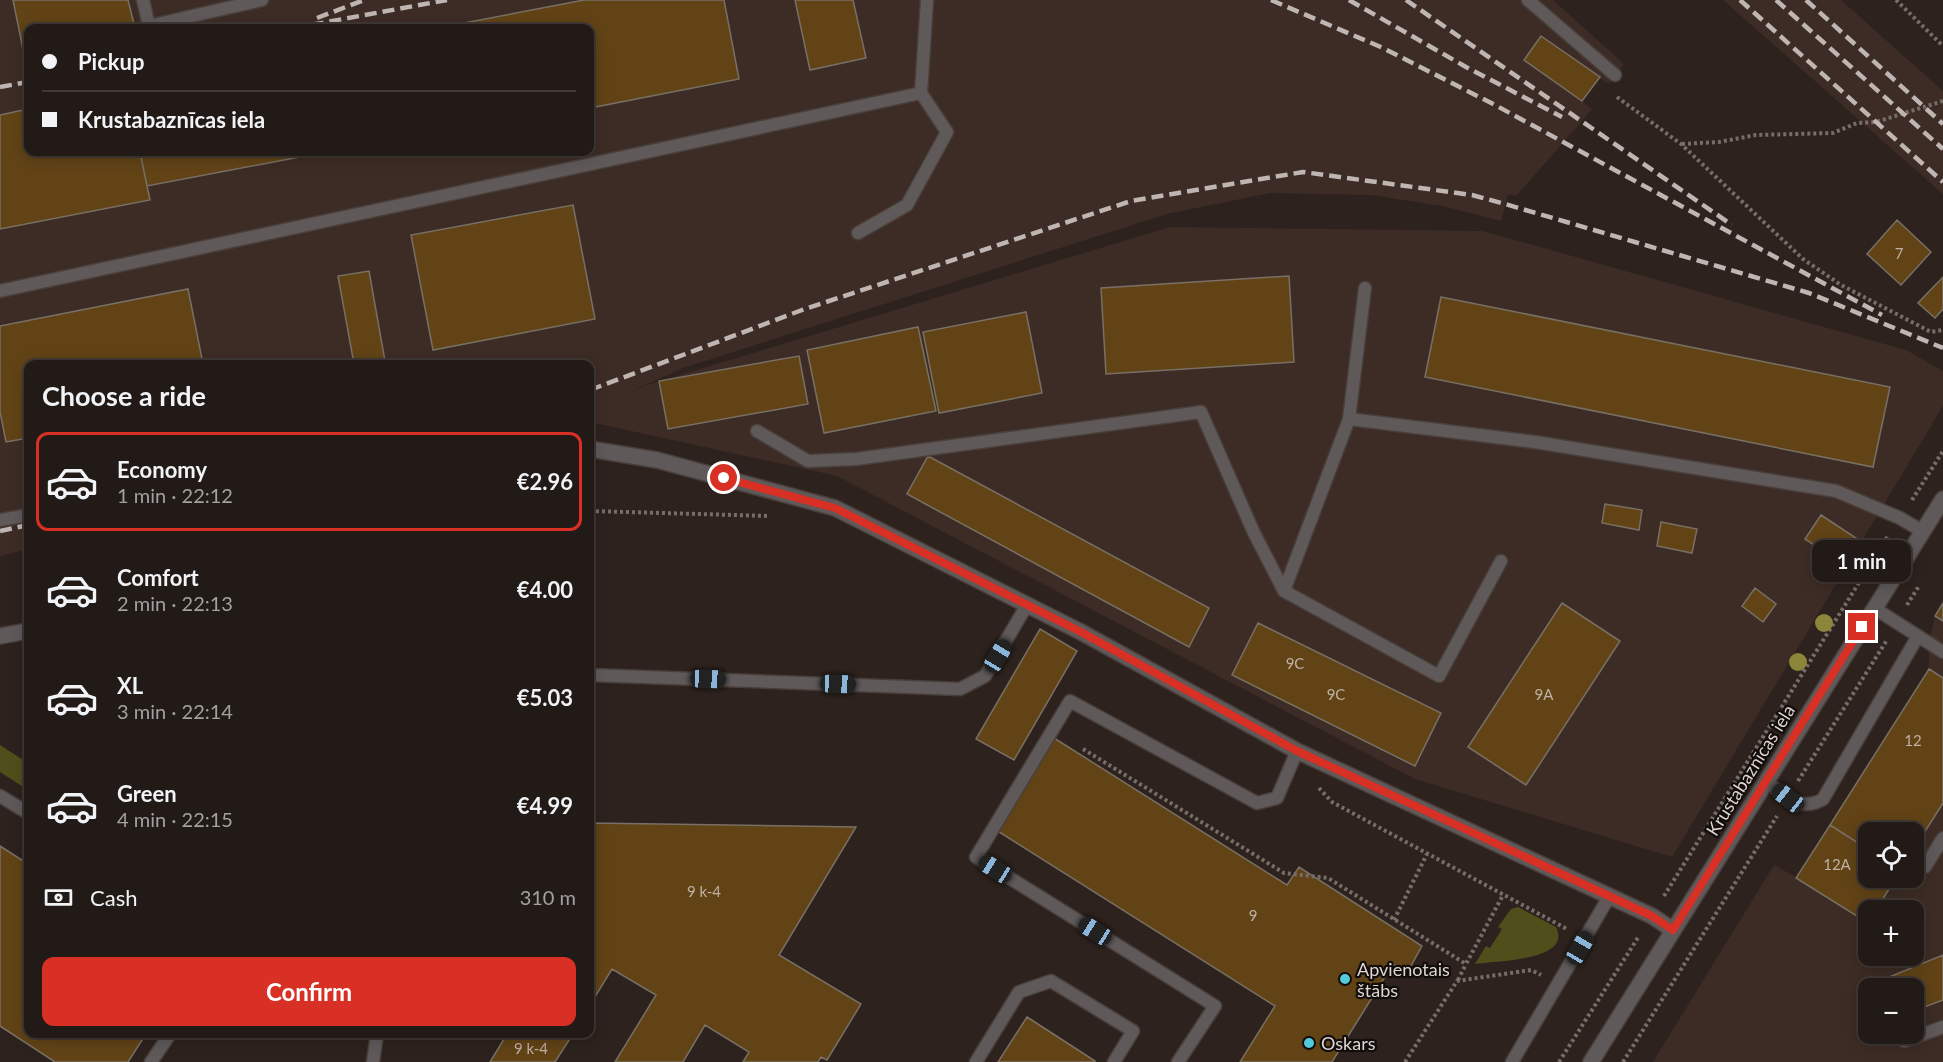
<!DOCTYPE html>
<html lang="en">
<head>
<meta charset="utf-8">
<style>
  body { margin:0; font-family:Lato,sans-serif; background:#2e2723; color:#f1f3f6; height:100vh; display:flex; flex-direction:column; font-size:22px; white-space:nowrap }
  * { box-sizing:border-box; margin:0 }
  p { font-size:20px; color:#a2a1a1 }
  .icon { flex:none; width:33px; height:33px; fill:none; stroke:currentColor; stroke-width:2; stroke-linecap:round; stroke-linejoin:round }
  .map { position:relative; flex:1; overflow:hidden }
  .drawer { position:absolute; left:24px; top:360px; width:570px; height:678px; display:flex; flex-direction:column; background:#221a16; border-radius:12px; box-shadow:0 3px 15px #0003,0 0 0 2px #3f3835 }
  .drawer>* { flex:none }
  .hud { position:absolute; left:24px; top:24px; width:570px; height:132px; border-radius:12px; box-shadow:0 3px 15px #0003,0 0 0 2px #3f3835; display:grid; align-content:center; height:132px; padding:0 18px; background:#221a16 }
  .buttons { position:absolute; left:1858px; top:822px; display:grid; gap:12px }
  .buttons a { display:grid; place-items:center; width:66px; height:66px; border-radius:12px; background:#221a16; box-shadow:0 3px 15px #0003,0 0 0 2px #3f3835; font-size:30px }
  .end { position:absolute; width:27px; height:27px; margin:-14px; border:8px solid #d93025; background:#fff; box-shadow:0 0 0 3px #fff }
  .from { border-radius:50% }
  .bubble { position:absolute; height:42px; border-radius:12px; background:#221a16; box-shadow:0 3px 15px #0003,0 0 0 2px #3f3835; font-size:20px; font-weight:700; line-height:42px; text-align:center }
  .car { position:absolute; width:18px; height:36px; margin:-18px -9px; border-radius:8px; box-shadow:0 0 4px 2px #0007; background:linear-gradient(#222 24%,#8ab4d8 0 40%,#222 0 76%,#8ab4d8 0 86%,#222 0) }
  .hud b { display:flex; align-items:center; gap:21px; height:57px; font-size:22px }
  .hud b+b { border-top:2px solid #3f3835 }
  .hud i { width:15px; height:15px; background:#f1f3f6 }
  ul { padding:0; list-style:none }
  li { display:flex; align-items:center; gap:18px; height:99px; margin:0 12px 9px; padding:0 6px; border:3px solid transparent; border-radius:12px }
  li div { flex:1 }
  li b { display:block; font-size:22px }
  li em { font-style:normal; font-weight:700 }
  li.active { border-color:#d93025 }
  li>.icon { width:54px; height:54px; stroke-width:1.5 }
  h2 { padding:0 18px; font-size:27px; line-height:72px }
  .pay { display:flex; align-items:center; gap:15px; height:66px; padding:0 18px; font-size:22px }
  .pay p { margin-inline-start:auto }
  .cta { display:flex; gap:12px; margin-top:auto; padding:12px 18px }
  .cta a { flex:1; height:69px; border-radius:12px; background:#d93025; color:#fff; font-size:24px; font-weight:700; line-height:69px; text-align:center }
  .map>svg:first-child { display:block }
  .built { fill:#3d2c25; fill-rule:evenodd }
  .green { fill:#504f1c }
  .building { fill:#614316; stroke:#787065; stroke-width:1.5 }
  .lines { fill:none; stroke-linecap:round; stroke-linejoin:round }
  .service-casing { stroke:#493f3a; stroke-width:15 }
  .minor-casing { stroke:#493f3a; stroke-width:18 }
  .path { stroke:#776d69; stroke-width:4; stroke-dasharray:3 3; stroke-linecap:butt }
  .service { stroke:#5f595a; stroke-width:12 }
  .minor { stroke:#5f595a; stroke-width:15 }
  .rail { stroke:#bfb6b3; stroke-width:4.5; stroke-dasharray:12 6; stroke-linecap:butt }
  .tree { fill:#8c863b }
  .route { stroke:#d93025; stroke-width:8 }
  .poi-dot { fill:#53cadc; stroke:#120d0b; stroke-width:2 }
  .labels { text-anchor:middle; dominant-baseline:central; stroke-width:4.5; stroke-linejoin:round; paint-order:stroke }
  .number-label { font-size:15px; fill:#bfb1a4 }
  .street-label { font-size:18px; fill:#ded6d3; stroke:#120d0b }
  .poi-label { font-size:18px; fill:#ded6d3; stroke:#120d0b; text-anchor:start }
</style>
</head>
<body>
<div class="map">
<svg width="1943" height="1062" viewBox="0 0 1943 1062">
  <rect width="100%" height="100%" fill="#2d221d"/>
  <path class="built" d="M0,0h1553l71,64 -15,20 -10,-6 -17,23 10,8 -4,5 -69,79 -4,3 -7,-2 -7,27 -59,-15 -70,-11 -102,-2 -103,21 -484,154 -62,28 26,-11 523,-158 313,4 423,119 37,21v35l-271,451 -257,-78 -578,-303 -247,-54v-58h-562v185l-28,7zM28,28h562v124h-562z
    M1723,0h118l102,91v103z
    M1943,603v459h-290l121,-197 22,12 133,-208v-26l6,-27zM1869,832h45v46h-45zM1869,910h45v46h-45zM1869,988h45v46h-45z"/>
  <path class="green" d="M0,745l28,18v27l-28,-18z
    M1518,907l38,20c17,34 -61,34 -81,37l11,-18 4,2 12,-19 -4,-2 13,-18z"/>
  <path class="building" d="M13,0h115l7,28h-107v46z
    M584,0h140l15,79 -149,29v-80h-141l-1,-2z
    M795,0h58l13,58 -56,12z
    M1541,36l59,41 -18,24 -58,-41z
    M28,109v43h112l10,48 -150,29v-114z
    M140,152h186l-179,34z
    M573,205l22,114 -162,31 -22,-115z
    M1897,220l34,32 -30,33 -34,-31z
    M369,271l16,90 -31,3 -16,-88z
    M1289,276l5,86 -188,12 -5,-86z
    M1943,277v32l-8,9 -17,-15z
    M188,289l15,75h-175v74l-22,4 -6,-30v-86z
    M1441,297l449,90 -17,80 -448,-90z
    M1026,312l16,81 -103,20 -16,-81z
    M918,327l18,84 -112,22 -17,-83z
    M799,356l9,48 -140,25 -9,-48z
    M928,456l281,152 -20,39 -282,-153z
    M1605,504l37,6 -3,20 -37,-7z
    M1821,515l44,29 -16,24 -44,-29z
    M1661,522l36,7 -5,24 -35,-7z
    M1755,588l21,16 -13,18 -21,-16z
    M1562,603l58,38 -94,144 -58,-38z
    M1943,603v18l-8,-5z
    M1258,623l183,90 -26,53 -183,-91z
    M1040,629l37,22 -63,109 -38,-21z
    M1929,669l14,9v125l-29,46v-17h-45v18l-39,-25z
    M1054,738l233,147 12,-18 123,79 -15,27 -14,-9 -61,98h-92l35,-56 -279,-176z
    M590,823l266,4 -77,128 82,49 -34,56 -6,-3 -3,5h-75l6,-10 -44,-27 -22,37h-68l41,-67 -44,-26 -22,36z
    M1830,825l39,25v28h27l-20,32h-7l-1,13 -72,-45z
    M0,846l28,18v170h118l-18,28h-73l-55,-36z
    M1943,955v45l-29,11v-23h-23l-4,-10z
    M1027,1017l68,44v1h-97z
    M507,1034h66l-18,28h-65z"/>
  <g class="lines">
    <defs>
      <path id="service" d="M143,0l6,26 113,-26
        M1528,0l87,75
        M858,233l49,-28 40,-73 -26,-39 6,-93
        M0,291l921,-198
        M1349,419l16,-131
        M757,431l51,30 48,-2 345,-47 53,121 30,58 65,-172 186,23 301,49 64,27 22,13
        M0,520l28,-5
        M1284,591l155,85 62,-115
        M1874,608l69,44
        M590,675l370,14 25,-13 42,-71
        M1766,781c18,14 35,32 57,18l95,-163
        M0,796l28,17
        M1925,867l18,-29
        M1904,1041l39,-14
        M151,1062l19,-28
        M373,1062l4,-28
        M976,1062l43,-70 32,-11 82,50 -19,31
        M1178,1062l37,-56 -239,-149 94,-156 187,102 20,-5 20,-47
        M1512,1062l97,-165"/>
      <path id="minor" d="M590,449l67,11 178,48 246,124 216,119 355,165 21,14
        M0,636l28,-5
        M1591,1062l352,-563"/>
    </defs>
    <use href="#service" class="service-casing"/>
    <use href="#minor" class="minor-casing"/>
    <path class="path" d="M1896,0l47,46
      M1617,97l64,47 122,115 38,26 90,47 12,-2
      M1682,144l37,-2 37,-7 77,-2 24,-10 19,-1 67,-21
      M1912,500l31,-49
      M590,511l180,5
      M1907,605l12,-19
      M1083,749l201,124 44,5 138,86 37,-69
      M1798,781l89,-141
      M1319,788l13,14 235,127
      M1664,896l224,-360
      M1394,920l33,-66
      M1458,980l8,-16
      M1405,1062l52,-81 74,-11 10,5
      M1559,1062l80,-126
      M1623,1062l154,-246"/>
    <use href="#service" class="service"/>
    <use href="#minor" class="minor"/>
    <path class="rail" d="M1271,0l112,48 112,57 387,210
      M1349,0l117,67 96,50
      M1406,0l326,225
      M1740,0l203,182
      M1776,0l167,149
      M1806,0l137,124
      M317,18l47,-18
      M294,28l153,-28
      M0,87l28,-5
      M590,390l212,-80 329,-109 172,-29 169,23 33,9 304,89 134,55
      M0,531l28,-6"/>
  </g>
  <g class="tree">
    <circle cx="1858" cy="567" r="9"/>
    <circle cx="1824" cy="623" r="9"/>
    <circle cx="1798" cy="662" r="9"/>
  </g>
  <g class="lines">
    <path class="route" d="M724,478l111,30 246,124 216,119 355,165 21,14 189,-303"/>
  </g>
  <g class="poi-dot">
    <circle cx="1345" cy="979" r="6"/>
    <circle cx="1309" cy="1043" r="6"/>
  </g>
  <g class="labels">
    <g class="number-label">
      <text x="1899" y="253">7</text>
      <text x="1295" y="663">9C</text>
      <text x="1336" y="694">9C</text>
      <text x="1544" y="694">9A</text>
      <text x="1913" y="740">12</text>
      <text x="1837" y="864">12A</text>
      <text x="704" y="891">9 k-4</text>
      <text x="1253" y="915">9</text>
      <text x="531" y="1048">9 k-4</text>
    </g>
    <g class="street-label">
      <text transform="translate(1750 770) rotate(-58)">Krustabaznīcas iela</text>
    </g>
    <g class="poi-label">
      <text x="1357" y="969">Apvienotais<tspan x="1357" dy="21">štābs</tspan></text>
      <text x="1321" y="1043">Oskars</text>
    </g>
  </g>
</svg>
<div class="buttons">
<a><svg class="icon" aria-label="locate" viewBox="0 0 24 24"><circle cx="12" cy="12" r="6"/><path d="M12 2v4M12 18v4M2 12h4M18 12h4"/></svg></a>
<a>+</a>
<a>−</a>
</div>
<i class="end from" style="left:724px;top:478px"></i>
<i class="end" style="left:1862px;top:627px"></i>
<div class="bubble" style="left:1812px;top:540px;width:99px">1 min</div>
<i class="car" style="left:998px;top:656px;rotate:31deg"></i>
<i class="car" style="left:708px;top:679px;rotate:92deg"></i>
<i class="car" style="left:838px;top:684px;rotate:92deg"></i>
<i class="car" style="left:1788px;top:798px;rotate:308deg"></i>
<i class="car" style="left:995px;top:869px;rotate:302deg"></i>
<i class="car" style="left:1095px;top:931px;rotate:302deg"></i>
<i class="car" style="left:1580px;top:948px;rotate:30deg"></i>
<div class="hud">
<b><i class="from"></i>Pickup</b>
<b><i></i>Krustabaznīcas iela</b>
</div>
<section class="drawer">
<h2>Choose a ride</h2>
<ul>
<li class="active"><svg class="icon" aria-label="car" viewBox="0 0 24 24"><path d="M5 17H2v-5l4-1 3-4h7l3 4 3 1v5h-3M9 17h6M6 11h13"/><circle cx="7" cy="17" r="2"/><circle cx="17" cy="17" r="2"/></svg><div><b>Economy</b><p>1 min · 22:12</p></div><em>€2.96</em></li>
<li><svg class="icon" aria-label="car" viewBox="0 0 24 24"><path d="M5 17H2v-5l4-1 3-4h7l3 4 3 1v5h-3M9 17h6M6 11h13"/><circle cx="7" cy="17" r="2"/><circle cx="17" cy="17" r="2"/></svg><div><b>Comfort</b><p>2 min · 22:13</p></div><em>€4.00</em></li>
<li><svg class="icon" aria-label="car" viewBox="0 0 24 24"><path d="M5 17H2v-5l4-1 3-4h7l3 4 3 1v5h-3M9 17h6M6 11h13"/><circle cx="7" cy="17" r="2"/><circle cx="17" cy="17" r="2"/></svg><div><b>XL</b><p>3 min · 22:14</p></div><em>€5.03</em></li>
<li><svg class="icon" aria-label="car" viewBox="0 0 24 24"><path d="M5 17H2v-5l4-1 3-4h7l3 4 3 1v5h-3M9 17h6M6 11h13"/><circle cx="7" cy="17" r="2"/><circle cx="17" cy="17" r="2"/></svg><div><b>Green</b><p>4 min · 22:15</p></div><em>€4.99</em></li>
</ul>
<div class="pay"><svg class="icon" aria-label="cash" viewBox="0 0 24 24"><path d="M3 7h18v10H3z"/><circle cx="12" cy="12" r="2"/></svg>Cash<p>310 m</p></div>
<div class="cta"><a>Confirm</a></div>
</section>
</div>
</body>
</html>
